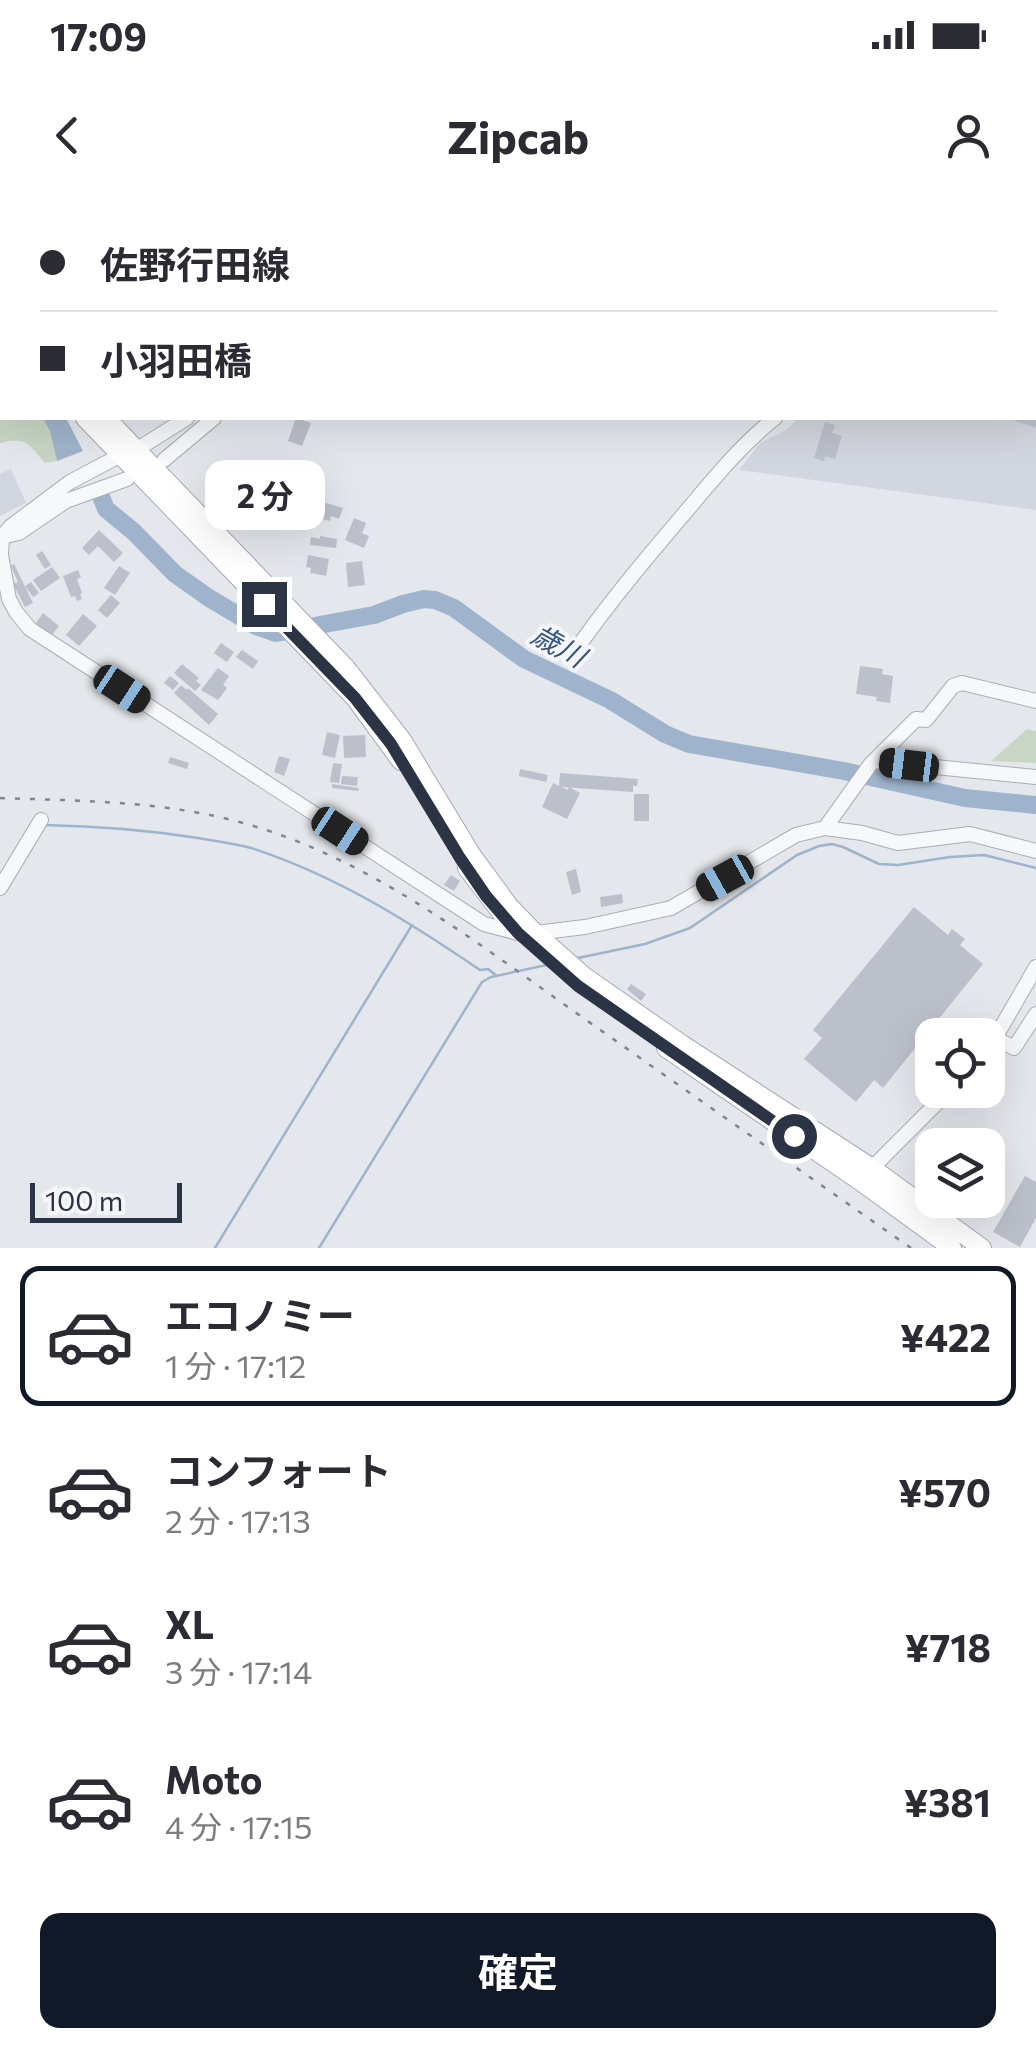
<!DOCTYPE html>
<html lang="ja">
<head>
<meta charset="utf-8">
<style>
  body { margin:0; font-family:Commissioner,"Noto Sans JP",sans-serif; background:#f2f2f3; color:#2b2b33; height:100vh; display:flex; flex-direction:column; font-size:38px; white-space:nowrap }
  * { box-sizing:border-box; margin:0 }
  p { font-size:32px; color:#7c7c81 }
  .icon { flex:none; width:55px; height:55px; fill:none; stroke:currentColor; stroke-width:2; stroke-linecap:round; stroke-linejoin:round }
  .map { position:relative; height:1048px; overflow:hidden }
  .drawer { display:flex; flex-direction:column; background:#fff; flex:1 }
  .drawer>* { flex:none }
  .guide { position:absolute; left:0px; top:0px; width:1038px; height:220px; box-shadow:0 10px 40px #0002; display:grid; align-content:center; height:220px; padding:0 40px; background:#fff }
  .fabs { position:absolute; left:915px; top:818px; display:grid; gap:20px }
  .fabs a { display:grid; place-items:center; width:90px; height:90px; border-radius:20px; background:#fff; box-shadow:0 10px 40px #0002; font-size:50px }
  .scale { position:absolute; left:30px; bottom:25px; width:152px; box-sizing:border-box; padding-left:10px; border:5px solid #2b3445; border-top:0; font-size:28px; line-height:35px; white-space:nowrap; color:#2b3445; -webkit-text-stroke:8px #f4f6f9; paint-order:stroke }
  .end { position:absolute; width:45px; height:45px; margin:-22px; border:12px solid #2b3445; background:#fff; box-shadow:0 0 0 5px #fff }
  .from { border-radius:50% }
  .bubble { position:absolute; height:70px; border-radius:20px; background:#fff; box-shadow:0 10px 40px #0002; font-size:32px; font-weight:700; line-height:70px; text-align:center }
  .car { position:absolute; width:30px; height:60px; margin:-30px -15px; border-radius:12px; box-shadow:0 0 8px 2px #0007; background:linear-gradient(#222 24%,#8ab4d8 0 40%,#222 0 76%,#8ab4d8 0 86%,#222 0) }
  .guide b { display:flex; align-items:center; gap:35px; height:95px; font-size:38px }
  .guide b+b { border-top:2px solid #e1e1e2 }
  .guide i { width:25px; height:25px; background:#2b2b33 }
  ul { padding:18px 0 0; list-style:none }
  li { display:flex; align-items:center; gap:30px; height:140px; margin:0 20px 15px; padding:0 20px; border:5px solid transparent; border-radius:20px }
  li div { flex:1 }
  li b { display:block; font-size:38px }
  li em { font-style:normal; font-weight:700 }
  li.current { border-color:#111827 }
  li>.icon { width:90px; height:90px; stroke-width:1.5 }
  .primary-button { display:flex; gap:20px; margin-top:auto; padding:20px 40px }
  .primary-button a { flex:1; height:115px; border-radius:20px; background:#111827; color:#fff; font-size:40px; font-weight:700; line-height:115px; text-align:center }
  .status { display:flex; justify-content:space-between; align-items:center; height:70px; padding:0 50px; background:#fff; direction:ltr }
  .status svg { height:28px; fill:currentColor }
  header { display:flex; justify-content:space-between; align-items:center; height:130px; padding:0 40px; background:#fff; font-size:45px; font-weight:700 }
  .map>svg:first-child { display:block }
  .built { fill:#d2d6de }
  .green { fill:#c9d6c5 }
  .water { fill:#9fb4cc }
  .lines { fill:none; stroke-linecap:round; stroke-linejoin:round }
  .stream { stroke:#9fb4cc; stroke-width:2.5 }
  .river { stroke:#9fb4cc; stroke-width:18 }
  .building { fill:#bbc0ca }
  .minor-casing { stroke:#a9aeb7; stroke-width:16 }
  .major-casing { stroke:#a3abb8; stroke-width:20 }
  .minor { stroke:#f7f8fa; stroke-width:14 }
  .major { stroke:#fff; stroke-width:18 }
  .rail { stroke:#7d8696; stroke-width:2.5; stroke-dasharray:5 10; stroke-linecap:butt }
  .route { stroke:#2b3445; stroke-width:12 }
  .labels { text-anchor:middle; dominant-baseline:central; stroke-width:8; stroke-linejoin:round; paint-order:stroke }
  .water-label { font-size:28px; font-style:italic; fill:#34527a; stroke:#f4f6f9 }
</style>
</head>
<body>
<div class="status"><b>17:09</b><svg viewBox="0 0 49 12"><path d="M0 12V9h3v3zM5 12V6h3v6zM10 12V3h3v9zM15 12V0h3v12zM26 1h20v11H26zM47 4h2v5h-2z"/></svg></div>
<header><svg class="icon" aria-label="back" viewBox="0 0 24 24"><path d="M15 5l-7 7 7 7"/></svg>Zipcab<svg class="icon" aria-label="person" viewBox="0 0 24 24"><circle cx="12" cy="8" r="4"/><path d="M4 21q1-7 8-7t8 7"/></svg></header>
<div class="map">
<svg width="1036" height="1048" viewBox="0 0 1036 1048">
  <rect width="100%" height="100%" fill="#e4e7ec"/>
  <path class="built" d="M936,0h100v310l-297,-40 21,-27 25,-12 14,-13h236v-216h-101z
    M11,269l15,34 -26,13v-42z"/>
  <path class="green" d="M228,0h194l-4,2h-195z
    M2,209v9h41l7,12 7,31 -12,2c-16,-19 -19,-27 -45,-20v-33z
    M1027,529l9,2v32l-45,-2z"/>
  <path class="water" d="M0,0h209l-5,2h-202v75l-2,1z
    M43,218h23l17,33 -26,10 -7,-30z"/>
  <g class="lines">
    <path class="stream" d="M45,625c52,1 102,5 153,13 17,3 36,5 53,10 84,27 157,73 229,122l8,-1 9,7
      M573,759l72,-15 45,-16 107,-73 22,-9 13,-2 11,3 36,17 19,1 52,-8 34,-2 52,13
      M215,1048l197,-323
      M319,1048l163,-266 9,-5 65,-14"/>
    <path class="river" d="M102,299l4,10 28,23 41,42 34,24 47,28 20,7 98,-18 29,-11 21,-5 11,1 19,8 70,51 86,41 55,34 24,10 155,27 121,27 71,7"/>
  </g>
  <path class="building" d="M296,218l15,5 -9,23 -14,-5z
    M1007,218h29v10z
    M825,222l10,3 -3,8 10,3 -7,23 -10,-3 -1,5 -10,-3z
    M276,295l11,8 -12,18 -8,-5 4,-6 -4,-2z
    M323,302l20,6 -4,11 -8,-3 -1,5 -8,-2 2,-5 -4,-1z
    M354,318l12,5 -4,10 7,3 -5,12 -19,-8z
    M99,330l24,23 -9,9 -16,-16 -9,9 -7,-7z
    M320,336l17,3 -1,9 -26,-3 1,-8 9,2z
    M42,351l9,14 -6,4 -9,-14z
    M308,355l21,4 -3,17 -16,-3 1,-5 -5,-1z
    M362,361l3,24 -17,2 -2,-24z
    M14,364l19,39 -8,4 -12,-23 5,-2 -7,-16z
    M119,366l11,7 -15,22 -11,-7z
    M52,367l8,11 -19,13 -8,-11z
    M78,370l3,7 -4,2 5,14 -2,1 2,5 -5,2 -2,-5 -4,1 -8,-21z
    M31,382l8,11 -6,4 -8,-11z
    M111,395l9,8 -13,15 -9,-8z
    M43,413l16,13 -7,9 -16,-12z
    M83,414l14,12 -18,20 -13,-11z
    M221,443l13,9 -7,10 -13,-9z
    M242,450l16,11 -5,8 -17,-12z
    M182,464l17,14 -3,3 5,4 -6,6 -21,-18z
    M860,466l23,3 -1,5 11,2 -3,27 -14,-2 1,-4 -21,-3z
    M218,468l11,8 -6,9 4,3 -9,12 -17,-10z
    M170,476l9,7 -6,7 -9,-7z
    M181,485l6,5 1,-2 30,26 -9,11 -35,-32z
    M327,532l13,3 -5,23 -13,-3z
    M365,535l1,22 -22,1 -1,-22z
    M279,556l11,3 -6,17 -10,-4z
    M170,557l19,6 -2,6 -19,-6z
    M333,563l9,1 -3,19 -9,-1z
    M520,569l28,6 -2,7 -27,-6z
    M560,573l78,6 -1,7h-4v6l-72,-5 7,3 1,-3 11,6 -13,26 -25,-12 11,-24 6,3z
    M342,576l16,1 -1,9 -16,-2z
    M332,584l27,4 -1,3 -26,-3z
    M634,594h15v27h-15z
    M576,669l5,23 -9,3 -6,-23z
    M451,675l9,6 -6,10 -10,-6z
    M622,694l1,9 -22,4 -1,-10z
    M914,707l34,28 4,-6 13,10 -5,6 23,19 -100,124 -9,-8 -18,22 -52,-43 18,-21 -9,-8z
    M631,784l15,10 -5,7 -14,-12z
    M990,973l12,4 -6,17 -8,-3z
    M1025,976l11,6v36l-16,29 -27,-15z"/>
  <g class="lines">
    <defs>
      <path id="minor" d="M914,2l2,-2
        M136,250l51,-32
        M121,255l-51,27 -60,45 -8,10 -1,18 8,44 7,13 14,17 454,295 34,9h17l50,-6 86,-19 125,-73 29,-7 37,5 36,10 72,-9 66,17
        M164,260l50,-42
        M1,337l18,-4 47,-32 61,-22
        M573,454c36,-52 76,-99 116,-146 27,-32 54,-65 86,-90
        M875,561l161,16
        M825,628l45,-63 46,-46 10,1 27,-34 9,-3 74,18
        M0,688l41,-68
        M995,838l19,10 22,-34
        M988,846l7,-8 41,-71
        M867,973l83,-83"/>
      <path id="major" d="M0,107l2,3
        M0,129l2,3
        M85,218l270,280 46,63
        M106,218l240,250 56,72 69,114 38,52 26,27 50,44 98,68 189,123 110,80
        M467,668l39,51
        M666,848l194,133 92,67"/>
    </defs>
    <use href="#minor" class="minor-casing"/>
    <use href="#major" class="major-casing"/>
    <use href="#minor" class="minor"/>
    <use href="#major" class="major"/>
    <path class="rail" d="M0,598c88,3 178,3 263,31 118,38 218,117 319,188 109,77 219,154 329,231"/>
  </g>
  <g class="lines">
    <path class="route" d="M264,404l91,94 36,46 69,114 26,38 32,37 60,53 216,150"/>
  </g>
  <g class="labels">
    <g class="water-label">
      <text transform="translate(559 445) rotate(29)">歳川</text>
    </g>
  </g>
</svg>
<div class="fabs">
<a><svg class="icon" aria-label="locate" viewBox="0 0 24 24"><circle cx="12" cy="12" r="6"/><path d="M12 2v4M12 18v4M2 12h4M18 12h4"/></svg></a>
<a><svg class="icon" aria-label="layers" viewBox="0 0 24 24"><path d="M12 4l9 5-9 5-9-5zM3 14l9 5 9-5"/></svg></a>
</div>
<div class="scale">100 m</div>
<i class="end from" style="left:794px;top:936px"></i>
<i class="end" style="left:264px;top:404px"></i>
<div class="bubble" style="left:205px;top:260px;width:120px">2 分</div>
<i class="car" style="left:122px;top:489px;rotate:123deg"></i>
<i class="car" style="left:909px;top:565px;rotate:277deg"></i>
<i class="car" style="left:340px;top:631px;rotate:123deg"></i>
<i class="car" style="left:725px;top:678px;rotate:241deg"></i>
<div class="guide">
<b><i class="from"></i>佐野行田線</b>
<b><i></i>小羽田橋</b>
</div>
</div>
<section class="drawer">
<ul>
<li class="current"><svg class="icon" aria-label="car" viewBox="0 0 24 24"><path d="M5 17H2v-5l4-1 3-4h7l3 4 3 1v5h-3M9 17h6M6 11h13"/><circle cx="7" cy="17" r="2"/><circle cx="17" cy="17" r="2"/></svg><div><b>エコノミー</b><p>1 分 · 17:12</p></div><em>¥422</em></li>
<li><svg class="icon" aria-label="car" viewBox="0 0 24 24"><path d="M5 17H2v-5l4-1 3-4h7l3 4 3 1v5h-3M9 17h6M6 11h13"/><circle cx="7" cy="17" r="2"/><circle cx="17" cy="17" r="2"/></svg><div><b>コンフォート</b><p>2 分 · 17:13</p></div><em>¥570</em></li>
<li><svg class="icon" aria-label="car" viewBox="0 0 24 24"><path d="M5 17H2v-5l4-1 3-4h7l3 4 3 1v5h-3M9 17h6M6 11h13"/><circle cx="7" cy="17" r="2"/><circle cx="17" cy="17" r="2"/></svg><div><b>XL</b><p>3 分 · 17:14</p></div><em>¥718</em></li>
<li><svg class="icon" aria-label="car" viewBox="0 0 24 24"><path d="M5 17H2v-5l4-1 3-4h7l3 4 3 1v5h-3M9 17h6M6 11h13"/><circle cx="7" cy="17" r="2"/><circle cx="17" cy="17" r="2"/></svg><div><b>Moto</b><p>4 分 · 17:15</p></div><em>¥381</em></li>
</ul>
<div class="primary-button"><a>確定</a></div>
</section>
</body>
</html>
